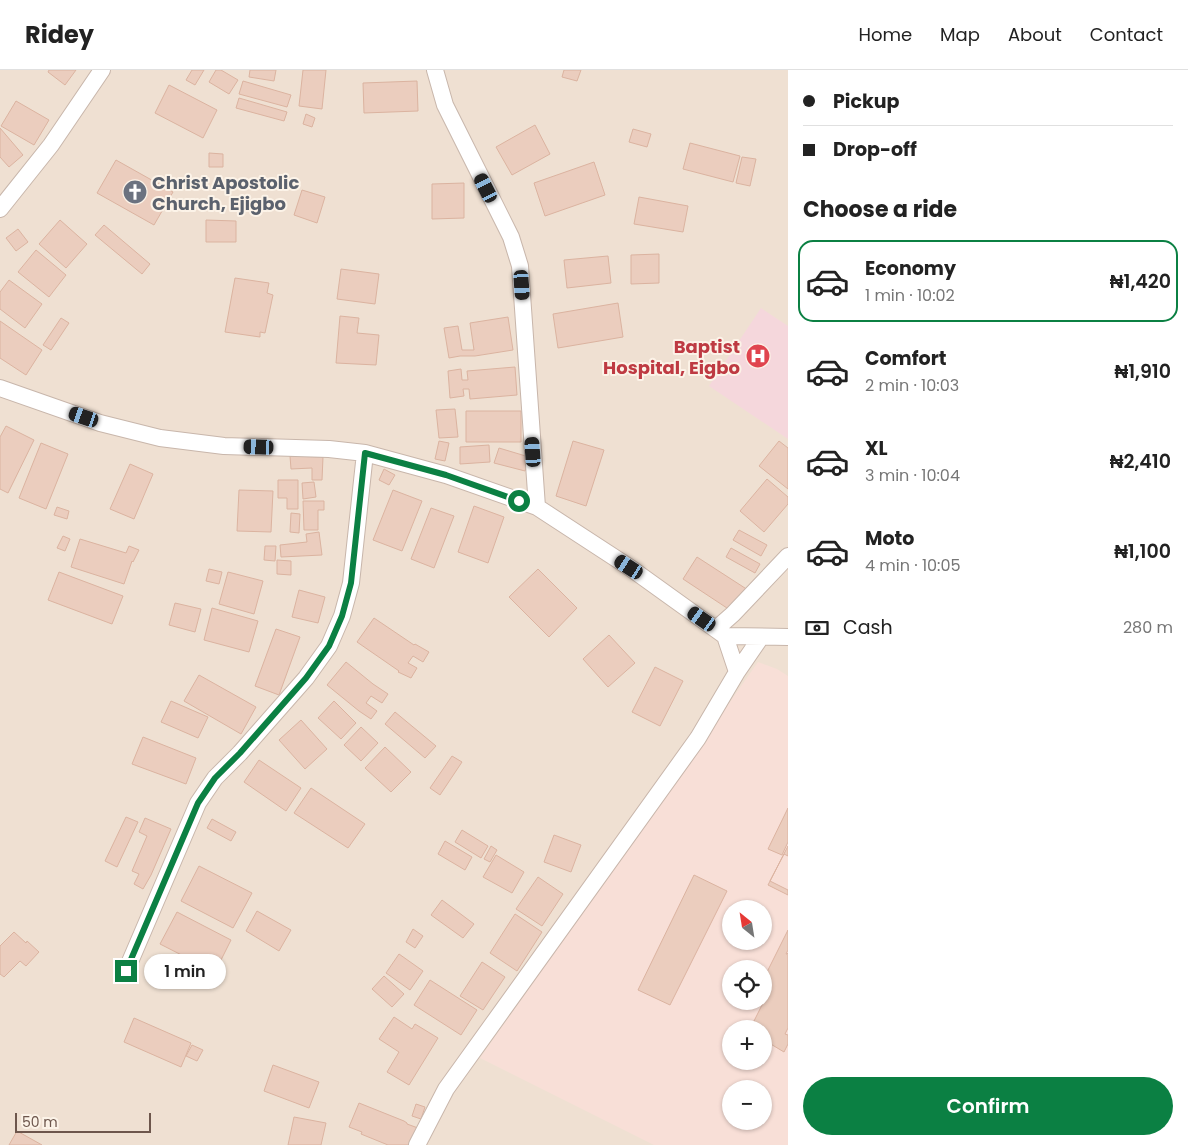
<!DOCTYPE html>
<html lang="en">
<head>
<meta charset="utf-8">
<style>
  body { margin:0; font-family:Poppins,sans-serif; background:#f6f6f6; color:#222; height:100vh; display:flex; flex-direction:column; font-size:19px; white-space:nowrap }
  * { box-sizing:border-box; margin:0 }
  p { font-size:16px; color:#767676 }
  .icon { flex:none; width:28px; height:28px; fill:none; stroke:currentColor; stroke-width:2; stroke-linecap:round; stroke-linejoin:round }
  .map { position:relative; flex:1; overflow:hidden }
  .drawer { display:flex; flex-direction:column; background:#fff; width:400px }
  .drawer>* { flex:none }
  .guide { display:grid; align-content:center; height:110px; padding:0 15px; background:#fff }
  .needle { width:32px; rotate:330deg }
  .buttons { position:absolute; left:722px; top:830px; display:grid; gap:10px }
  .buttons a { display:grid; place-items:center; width:50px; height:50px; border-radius:50%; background:#fff; box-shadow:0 1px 4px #0004; font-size:25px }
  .scale { position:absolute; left:15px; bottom:12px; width:136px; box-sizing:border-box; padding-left:5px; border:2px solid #6d564c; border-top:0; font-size:14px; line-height:18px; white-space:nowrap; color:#6d564c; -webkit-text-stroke:4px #fcf3e8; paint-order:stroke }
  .end { position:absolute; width:22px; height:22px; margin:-11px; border:6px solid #0b8043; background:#fff; box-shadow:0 0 0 2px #fff }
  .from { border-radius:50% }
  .bubble { position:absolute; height:35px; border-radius:18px; background:#fff; box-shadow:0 1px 4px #0004; font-size:16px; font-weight:600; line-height:35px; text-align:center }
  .car { position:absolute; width:15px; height:30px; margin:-15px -8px; border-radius:6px; box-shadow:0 0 4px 1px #0007; background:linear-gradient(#222 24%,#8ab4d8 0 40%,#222 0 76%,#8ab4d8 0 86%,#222 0) }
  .guide b { display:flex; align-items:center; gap:18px; height:48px; font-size:19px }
  .guide b+b { border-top:1px solid #e0e0e0 }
  .guide i { width:12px; height:12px; background:#222 }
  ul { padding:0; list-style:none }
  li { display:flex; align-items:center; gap:15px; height:82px; margin:0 10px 8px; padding:0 5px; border:2px solid transparent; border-radius:15px }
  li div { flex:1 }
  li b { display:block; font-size:19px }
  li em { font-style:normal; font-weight:600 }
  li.current { border-color:#0b8043 }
  li>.icon { width:45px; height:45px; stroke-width:1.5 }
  h2 { padding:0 15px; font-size:22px; line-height:60px }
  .pay { display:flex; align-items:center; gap:12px; height:55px; padding:0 15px; font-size:19px }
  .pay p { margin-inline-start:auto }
  .button { display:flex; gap:10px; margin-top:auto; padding:10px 15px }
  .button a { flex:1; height:58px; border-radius:30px; background:#0b8043; color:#fff; font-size:20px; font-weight:600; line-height:58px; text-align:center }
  header { display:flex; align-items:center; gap:30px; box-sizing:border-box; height:70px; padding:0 25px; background:#fff; border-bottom:1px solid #e0e0e0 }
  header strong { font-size:24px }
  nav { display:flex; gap:28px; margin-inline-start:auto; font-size:18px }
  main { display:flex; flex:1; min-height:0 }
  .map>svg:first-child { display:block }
  .residential { fill:#efe0d2; fill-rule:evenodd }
  .commercial { fill:#f8dfd7; fill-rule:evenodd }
  .medical { fill:#f5d7dc }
  .building { fill:#ebcdbe; stroke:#dbb3a0 }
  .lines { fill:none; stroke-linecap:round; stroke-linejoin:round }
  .street-casing { stroke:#c8b6ab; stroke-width:18 }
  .street { stroke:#fff; stroke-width:16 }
  .route { stroke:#0b8043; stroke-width:6 }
  .labels { text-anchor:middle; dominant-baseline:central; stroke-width:4; stroke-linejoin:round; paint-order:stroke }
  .worship-label { font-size:18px; font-weight:bold; fill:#5b616d; stroke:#fcf3e8; text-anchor:start }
  .health-label { font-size:18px; font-weight:bold; fill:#be3a42; stroke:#fcf3e8; text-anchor:end }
</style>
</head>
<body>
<header>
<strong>Ridey</strong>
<nav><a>Home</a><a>Map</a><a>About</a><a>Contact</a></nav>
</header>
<main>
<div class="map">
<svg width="788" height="1075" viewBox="0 0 788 1075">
  <rect width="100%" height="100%" fill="#f9efe3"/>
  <path class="residential" d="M0,0h788v1075h-788zM731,839h33v32h-33zM731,899h33v32h-33zM731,959h33v32h-33zM731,1019h33v32h-33z"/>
  <path class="commercial" d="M758,592l19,7 11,7v469h-134l-174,-87zM731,839h33v32h-33zM731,899h33v32h-33zM731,959h33v32h-33zM731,1019h33v32h-33z"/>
  <path class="medical" d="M761,238l27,18v113l-79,-53z"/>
  <path class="building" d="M49,0h27l-11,15 -17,-13z
    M192,0h12l-9,15 -9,-5z
    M216,0h5l17,10 -9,14 -20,-12z
    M250,0h26l-2,11 -25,-4z
    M303,0h23l-4,39 -23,-3z
    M564,0h17l-4,11 -15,-4z
    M243,11l48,14 -4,12 -48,-13z
    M417,11l1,30 -54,2 -1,-30z
    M169,15l48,25 -14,28 -48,-25z
    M239,28l48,14 -3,9 -48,-13z
    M16,31l33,19 -15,25 -33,-19z
    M306,44l9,4 -3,9 -9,-3z
    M535,55l15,29 -38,21 -16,-28z
    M0,58l23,27 -14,12 -9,-10z
    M633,59l18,5 -4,13 -18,-5z
    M690,73l50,13 -7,26 -50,-13z
    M209,83l14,1v13h-14z
    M742,87l14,2 -6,27 -14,-3z
    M116,90l57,32 -19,33 -57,-32z
    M594,92l11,33 -60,21 -11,-33z
    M464,113v35l-32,1v-35z
    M302,120l23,7 -8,26 -23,-8z
    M639,127l49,9 -5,26 -49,-8z
    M60,150l27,24 -21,24 -27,-24z
    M206,150l30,1v21h-30z
    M104,155l46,39 -8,10 -47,-39z
    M18,159l10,13 -12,9 -10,-13z
    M36,180l30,25 -17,22 -31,-25z
    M659,184v29l-28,1v-29z
    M608,186l3,27 -44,5 -3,-28z
    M341,199l38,5 -4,30 -38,-5z
    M235,208l34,5 -2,10 6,2 -8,38 -5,-1v5l-35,-5z
    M9,210l33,24 -17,24 -25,-19v-17z
    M618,233l5,34 -65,11 -5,-34z
    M340,246l19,2 -2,15 22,2 -3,30 -40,-2z
    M508,247l5,33 -38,6h-15l-11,2 -5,-30 14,-2 4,24h12l-4,-27z
    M61,248l8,5 -18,27 -8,-5z
    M0,251l42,29 -16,25 -26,-17z
    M515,297l2,28 -47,4 -1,-10h-6l1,7 -14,2 -2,-27 13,-2 1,11h6l-1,-9z
    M455,339l3,28 -19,1 -3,-28z
    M466,341h55v31h-55z
    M6,356l28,14 -26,53 -8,-4v-52z
    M439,371l10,2 -4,18 -10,-2z
    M573,371l31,9 -18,56 -30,-10z
    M779,371l9,7v41l-29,-23z
    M41,373l27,11 -22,55 -27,-11z
    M489,375l1,17 -30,2v-17z
    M499,378l30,9 -4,14 -31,-8z
    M290,386l33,1 -1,23h-10v-12l-21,1z
    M130,394l23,10 -19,45 -24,-10z
    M384,399l11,6 -6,10 -10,-5z
    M767,409l21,18v7l-24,28 -24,-21z
    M278,410h20v29h-11v-11h-9z
    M314,412l2,15 -13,2 -1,-16z
    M239,420l34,1 -2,41 -34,-1z
    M393,420l29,11 -20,50 -29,-11z
    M303,431h21v9h-6v20h-14z
    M474,436l30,11 -16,46 -30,-11z
    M57,437l12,4 -2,8 -13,-4z
    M431,438l23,8 -20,52 -23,-9z
    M291,443l9,1 -1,19 -9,-1z
    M739,460l28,15 -6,11 -28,-16z
    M319,462l3,23 -41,2 -1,-12 27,-3 -1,-8z
    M63,466l7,3 -5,12 -8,-3z
    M80,469l46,14 3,-7 10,4 -6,12 -1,-1 -8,23 -53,-17z
    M265,476h11l-1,15 -11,-1z
    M731,478l29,16 -5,9 -29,-16z
    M697,487l51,33 -15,22 -50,-33z
    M277,490l14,1v14l-14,-1z
    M209,499l13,3 -3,12 -13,-3z
    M538,499l39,39 -28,29 -40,-40z
    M59,502l64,24 -11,28 -64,-24z
    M228,502l35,9 -9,33 -35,-10z
    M299,520l26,7 -7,26 -26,-6z
    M175,533l26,6 -6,23 -26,-7z
    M212,538l46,13 -9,31 -45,-12z
    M374,548l40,27 1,-1 14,8 -6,10 -10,-6 -5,7 9,5 -6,10 -13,-6 1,-1 -42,-29z
    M276,559l24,8 -21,58 -24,-9z
    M609,565l26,28 -27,24 -25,-28z
    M346,592l27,22 15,10 -6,9 -11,-7 -5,7 11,8 -6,8 -12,-8 -32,-26z
    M655,597l28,14 -23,45 -28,-14z
    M199,605l57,32 -15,27 -57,-33z
    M171,631l37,16 -10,21 -37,-16z
    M334,631l22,22 -15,16 -23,-21z
    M395,642l41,34 -11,12 -40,-34z
    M301,650l26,29 -22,20 -26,-29z
    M361,657l17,16 -17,18 -17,-16z
    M143,667l53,21 -10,26 -54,-20z
    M385,677l26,25 -20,20 -26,-24z
    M452,686l10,6 -22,33 -10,-7z
    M259,690l42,28 -15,23 -42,-29z
    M311,718l54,36 -17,24 -54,-35z
    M788,738v34l-6,13 -14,-6z
    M126,747l12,5 -21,45 -12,-6z
    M145,748l26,11 -20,46 -8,14 -9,-5 5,-10 -7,-3 15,-35 -8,-4z
    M212,749l24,13 -5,9 -24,-13z
    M462,760l26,16 -7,12 -26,-16z
    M554,765l27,10 -10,27 -27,-10z
    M445,771l27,16 -7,13 -27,-16z
    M491,776l6,4 -7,12 -6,-3z
    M788,776v10l-4,-2 -14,27 18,9v5l-20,-10z
    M496,785l28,17 -12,21 -29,-16z
    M199,796l53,27 -19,35 -52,-27z
    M694,805l33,16 -57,114 -32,-15z
    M538,807l25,17 -21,32 -26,-17z
    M442,830l32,24 -11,14 -32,-23z
    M257,841l34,19 -12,21 -33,-20z
    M177,842l54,28 -16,32 -55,-28z
    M515,844l27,18 -25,39 -27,-18z
    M413,859l10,7 -8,12 -9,-6z
    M788,860v20l-2,4h1l1,-1v75l-3,6 3,1v9l-4,8 -20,-12v-11h-14l21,-42 -7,-3v-6z
    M14,862l12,11 1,-2 12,11 -13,14 -6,-5 -16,16 -4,-3v-28z
    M399,884l24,17 -13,19 -24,-17z
    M482,892l23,15 -22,33 -23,-14z
    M384,906l20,18 -12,13 -20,-18z
    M430,910l47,30 -16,25 -47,-30z
    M394,947l18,12 3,-5 23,14 -29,47 -22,-13 12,-20 -20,-13z
    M134,948l57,25 -10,24 -57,-25z
    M192,975l11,5 -6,11 -11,-5z
    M273,995l46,17 -10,26 -45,-17z
    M359,1033l45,18 3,2v1l11,4 -7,17h-23l-27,-11 1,-2 -13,-5z
    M416,1034l9,3 -4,12 -9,-3z
    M294,1047l32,6 -5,22h-33z
    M17,1061l25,14h-33z"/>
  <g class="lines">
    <defs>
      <path id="street" d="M435,0l10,35 66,132 9,29 17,241
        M0,139l51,-64 51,-75
        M0,318l100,35 60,15 64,8 105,3 36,4 81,22 91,32 92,60 96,69 12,36
        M716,559l17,-15 55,-58
        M725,566l63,1
        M126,901l72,-168 17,-25 25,-25 66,-75 23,-32 13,-30 9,-33 14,-130
        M417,1075l29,-56 252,-351 39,-66 24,-35"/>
    </defs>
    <use href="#street" class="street-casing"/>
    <use href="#street" class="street"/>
  </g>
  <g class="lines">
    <path class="route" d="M126,901l72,-168 17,-25 25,-25 66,-75 23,-32 13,-30 9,-33 14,-130 81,22 73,26"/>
  </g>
  <defs>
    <symbol id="church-disc" viewBox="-11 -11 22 22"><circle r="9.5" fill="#6b7280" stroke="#fcf3e8"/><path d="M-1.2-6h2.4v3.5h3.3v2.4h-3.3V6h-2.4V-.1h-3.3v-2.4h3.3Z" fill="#fff"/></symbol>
    <symbol id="hospital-disc" viewBox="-11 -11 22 22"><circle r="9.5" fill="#e0444e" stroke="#fcf3e8"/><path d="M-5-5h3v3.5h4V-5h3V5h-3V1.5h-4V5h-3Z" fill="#fff"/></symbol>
  </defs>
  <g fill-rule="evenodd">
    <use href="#church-disc" x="121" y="108" width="28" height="28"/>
    <use href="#hospital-disc" x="744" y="272" width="28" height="28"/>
  </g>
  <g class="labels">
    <g class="worship-label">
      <text x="152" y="112">Christ Apostolic<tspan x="152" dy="21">Church, Ejigbo</tspan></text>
    </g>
    <g class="health-label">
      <text x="740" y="276">Baptist<tspan x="740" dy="21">Hospital, Eigbo</tspan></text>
    </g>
  </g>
</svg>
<div class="buttons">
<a><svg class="needle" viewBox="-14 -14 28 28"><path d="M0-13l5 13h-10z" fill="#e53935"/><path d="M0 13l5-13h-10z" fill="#767676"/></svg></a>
<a><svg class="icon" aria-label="locate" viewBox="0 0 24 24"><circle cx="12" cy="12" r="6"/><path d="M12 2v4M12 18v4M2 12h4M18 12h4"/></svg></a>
<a>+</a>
<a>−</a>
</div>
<div class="scale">50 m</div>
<i class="end from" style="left:519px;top:431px"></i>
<i class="end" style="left:126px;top:901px"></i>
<div class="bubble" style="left:144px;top:884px;width:82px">1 min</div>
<i class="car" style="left:486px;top:118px;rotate:333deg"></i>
<i class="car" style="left:522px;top:215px;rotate:176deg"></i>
<i class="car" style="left:84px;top:347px;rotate:289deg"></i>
<i class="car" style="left:259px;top:377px;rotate:272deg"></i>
<i class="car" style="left:533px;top:382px;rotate:356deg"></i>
<i class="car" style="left:629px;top:497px;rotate:303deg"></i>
<i class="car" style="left:702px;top:549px;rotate:305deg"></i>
</div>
<section class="drawer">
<div class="guide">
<b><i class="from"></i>Pickup</b>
<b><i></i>Drop-off</b>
</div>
<h2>Choose a ride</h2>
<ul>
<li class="current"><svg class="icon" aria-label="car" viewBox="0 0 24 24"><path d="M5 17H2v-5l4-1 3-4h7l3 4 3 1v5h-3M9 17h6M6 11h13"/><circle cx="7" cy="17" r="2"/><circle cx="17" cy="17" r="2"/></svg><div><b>Economy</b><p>1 min · 10:02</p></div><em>₦1,420</em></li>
<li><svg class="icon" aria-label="car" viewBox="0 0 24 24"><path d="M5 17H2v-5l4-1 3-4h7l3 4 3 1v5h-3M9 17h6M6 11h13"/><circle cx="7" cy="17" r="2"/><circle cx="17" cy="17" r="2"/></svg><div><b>Comfort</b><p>2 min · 10:03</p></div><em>₦1,910</em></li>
<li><svg class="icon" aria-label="car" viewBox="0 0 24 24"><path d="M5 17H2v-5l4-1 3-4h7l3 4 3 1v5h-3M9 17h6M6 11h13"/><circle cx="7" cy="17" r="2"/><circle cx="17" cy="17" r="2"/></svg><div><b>XL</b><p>3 min · 10:04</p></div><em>₦2,410</em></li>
<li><svg class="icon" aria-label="car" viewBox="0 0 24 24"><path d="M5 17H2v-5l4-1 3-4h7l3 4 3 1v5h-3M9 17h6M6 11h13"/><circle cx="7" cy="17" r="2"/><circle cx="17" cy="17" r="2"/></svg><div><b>Moto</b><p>4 min · 10:05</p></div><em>₦1,100</em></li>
</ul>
<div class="pay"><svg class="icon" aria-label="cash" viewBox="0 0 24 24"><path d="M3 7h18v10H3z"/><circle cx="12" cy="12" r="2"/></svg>Cash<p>280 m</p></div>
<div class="button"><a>Confirm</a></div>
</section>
</main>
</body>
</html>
